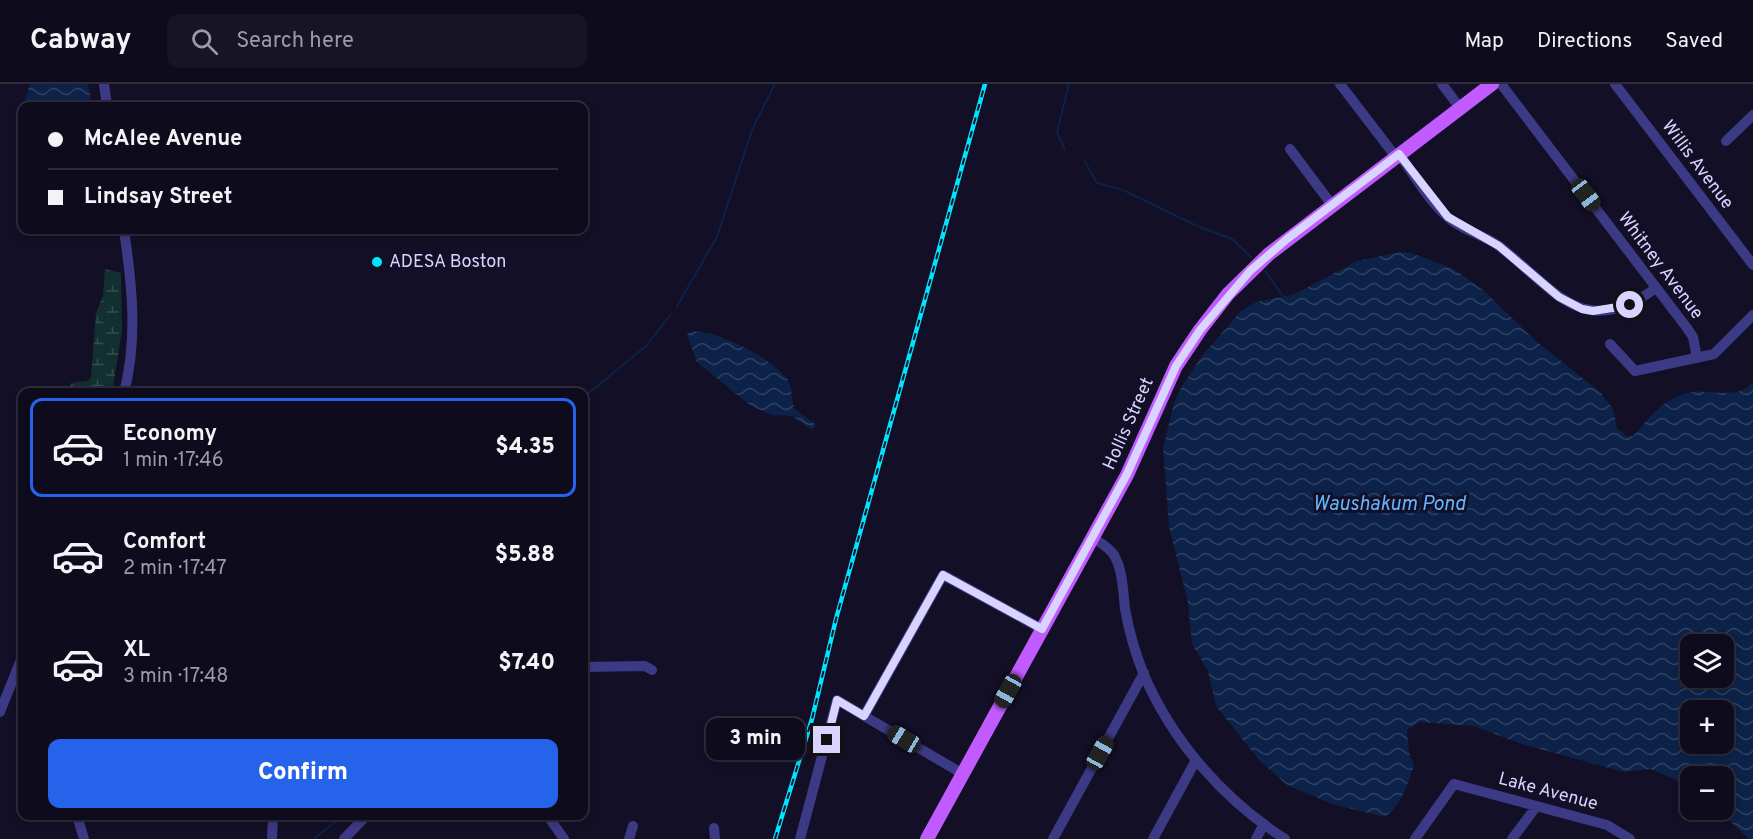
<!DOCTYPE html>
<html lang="en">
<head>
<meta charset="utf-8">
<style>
  body { margin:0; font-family:Overpass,sans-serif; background:#171425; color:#f1f3f6; height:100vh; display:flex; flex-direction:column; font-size:22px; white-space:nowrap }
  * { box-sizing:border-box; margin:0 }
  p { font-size:20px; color:#9b9ba3 }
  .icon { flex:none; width:33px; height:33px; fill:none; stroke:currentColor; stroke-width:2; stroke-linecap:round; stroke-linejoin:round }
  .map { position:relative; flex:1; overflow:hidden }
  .drawer { position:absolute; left:18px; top:304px; width:570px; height:432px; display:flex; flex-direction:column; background:#0e0b1c; border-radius:12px; box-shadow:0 3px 9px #0003,0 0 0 2px #2e2b3b }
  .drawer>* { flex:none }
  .banner { position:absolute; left:18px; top:18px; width:570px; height:132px; border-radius:12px; box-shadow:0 3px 9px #0003,0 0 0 2px #2e2b3b; display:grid; align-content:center; height:132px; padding:0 30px; background:#0e0b1c }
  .fabs { position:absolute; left:1680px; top:550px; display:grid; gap:12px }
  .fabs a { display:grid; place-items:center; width:54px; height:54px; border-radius:12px; background:#0e0b1c; box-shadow:0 3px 9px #0003,0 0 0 2px #2e2b3b; font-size:30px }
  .end { position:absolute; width:27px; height:27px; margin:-14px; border:8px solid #d9d4ff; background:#111; box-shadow:0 0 0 3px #111 }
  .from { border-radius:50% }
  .bubble { position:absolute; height:42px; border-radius:12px; background:#0e0b1c; box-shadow:0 3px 9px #0003,0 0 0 2px #2e2b3b; font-size:20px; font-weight:800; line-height:42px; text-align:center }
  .car { position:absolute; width:18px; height:36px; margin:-18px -9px; border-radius:8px; box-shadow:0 0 4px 2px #0007; background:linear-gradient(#222 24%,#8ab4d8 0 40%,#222 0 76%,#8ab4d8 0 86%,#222 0) }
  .banner b { display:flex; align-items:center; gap:21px; height:57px; font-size:22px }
  .banner b+b { border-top:2px solid #2e2b3b }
  .banner i { width:15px; height:15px; background:#f1f3f6 }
  ul { padding:10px 0 0; list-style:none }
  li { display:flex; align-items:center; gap:18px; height:99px; margin:0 12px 9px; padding:0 18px; border:3px solid transparent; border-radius:12px }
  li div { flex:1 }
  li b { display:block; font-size:22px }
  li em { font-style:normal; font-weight:800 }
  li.active { border-color:#2563eb }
  li>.icon { width:54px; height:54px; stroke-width:1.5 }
  .action { display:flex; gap:12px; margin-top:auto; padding:12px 30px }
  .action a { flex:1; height:69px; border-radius:12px; background:#2563eb; color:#fff; font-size:24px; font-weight:800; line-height:69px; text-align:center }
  header { display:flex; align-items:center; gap:36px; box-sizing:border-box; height:84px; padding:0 30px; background:#0e0b1c; border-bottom:2px solid #2e2b3b }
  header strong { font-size:28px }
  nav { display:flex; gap:33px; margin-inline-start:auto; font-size:21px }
  .search { width:420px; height:54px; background:#171425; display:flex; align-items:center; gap:15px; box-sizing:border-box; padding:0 21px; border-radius:12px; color:#9b9ba3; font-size:22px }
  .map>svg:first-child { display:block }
  .wetland { fill:url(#wetland-marsh) }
  .water { fill:url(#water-waves); fill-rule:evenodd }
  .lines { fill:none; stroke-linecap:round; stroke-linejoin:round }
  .stream { stroke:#0c2248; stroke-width:2 }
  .minor { stroke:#3d3a85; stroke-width:10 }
  .major { stroke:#c25bff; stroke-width:14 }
  .rail-casing { stroke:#00e5ff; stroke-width:4.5 }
  .rail { stroke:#130f26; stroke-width:2; stroke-dasharray:7; stroke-linecap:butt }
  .route { stroke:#d9d4ff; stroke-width:8 }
  .poi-dot { fill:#00e5ff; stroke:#130f26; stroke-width:2 }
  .labels { text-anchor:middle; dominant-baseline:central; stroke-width:6; stroke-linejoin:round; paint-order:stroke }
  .street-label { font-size:18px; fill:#d9d4ff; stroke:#130f26 }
  .poi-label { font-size:18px; fill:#d9d4ff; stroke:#130f26; text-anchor:start }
  .water-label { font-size:20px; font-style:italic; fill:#62b6ff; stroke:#130f26 }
</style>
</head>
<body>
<header>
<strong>Cabway</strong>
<div class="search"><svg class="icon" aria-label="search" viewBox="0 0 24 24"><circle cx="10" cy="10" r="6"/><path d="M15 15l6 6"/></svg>Search here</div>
<nav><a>Map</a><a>Directions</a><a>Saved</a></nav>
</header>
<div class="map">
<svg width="1753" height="755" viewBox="0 0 1753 755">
  <defs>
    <pattern id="wetland-marsh" width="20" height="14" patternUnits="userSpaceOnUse" patternTransform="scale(1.5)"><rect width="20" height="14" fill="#12302f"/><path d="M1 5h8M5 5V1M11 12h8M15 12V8" fill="none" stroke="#344d4e"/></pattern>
    <pattern id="water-waves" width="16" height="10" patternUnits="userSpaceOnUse" patternTransform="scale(1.5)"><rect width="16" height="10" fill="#0c2248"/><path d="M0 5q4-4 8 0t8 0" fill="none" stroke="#2f4163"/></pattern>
  </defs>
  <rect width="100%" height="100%" fill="#130f26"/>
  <path class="wetland" d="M105,185l16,4 1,58 -10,62h-44l3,-10 17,-2 3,-4 5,-64 7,-17z"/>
  <path class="water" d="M30,0h58l4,22h-69z
    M1400,168l11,1 43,16 29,21 53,51 64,51 13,17 4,19 9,8h7c17,-19 28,-35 54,-43 21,-6 50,9 66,-11v457h-4l-31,-29h6v-33h-34v9l-39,-17 -28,3 -104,-29 -45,-17 -54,-4 -13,8 2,23 5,12c-7,21 -12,39 -29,52l-53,-13 -45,-19 -28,-25 -43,-54 -8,-35 -16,-27 -4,-41 -19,-76 -6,-79 11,-45 7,-15 20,-31 40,-46 15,-9 39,-8 62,-33zM1690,561h34v33h-34zM1690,627h34v33h-34z
    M697,247c28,4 73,26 91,49 4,7 4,20 6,28l22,17 -4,5 -20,-14 -20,-1 -21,-9 -54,-44 -10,-27 2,-3z"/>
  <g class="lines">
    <path class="stream" d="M1065,66l-8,-18 12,-48
      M1084,76l13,23 26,7 72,35 37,14 19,18
      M1265,187l20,28
      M677,222l40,-69 35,-107 23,-46
      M584,313l62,-51 25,-32
      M314,755l28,-23"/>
    <path class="minor" d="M104,0l3,22
      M1340,0l56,73
      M1442,0l18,24
      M1501,0l186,244 6,9 4,21
      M1615,0l138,181
      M1726,57l27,-26
      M1290,65l42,56
      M1399,70c16,22 33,53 55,68 14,10 32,14 45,24 56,43 83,96 157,42
      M1610,260l25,27 79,-17 39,-39
      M124,309c14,-54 8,-109 0,-163
      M1093,454c8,5 16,9 21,17 9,16 9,36 11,54 4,22 10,44 19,66 29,67 79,124 141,164
      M584,583l61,-1 7,4
      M0,628l22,-55
      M864,632l79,-141 99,54
      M77,732l7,23
      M548,732l16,23
      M714,744l1,11
      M272,755l1,-23
      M344,755l22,-23
      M629,755l4,-13
      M800,755l37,-139 126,74
      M1053,755l91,-166
      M1153,755l43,-79
      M1256,755l8,-15
      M1415,755l39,-55 153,41 23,14
      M1512,755l24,-32"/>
    <path class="major" d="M927,755l200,-364 49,-109 24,-36 28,-36 41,-40 223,-170"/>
    <defs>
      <path id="rail" d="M775,755l37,-120 24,-100 149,-535"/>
    </defs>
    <use href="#rail" class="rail-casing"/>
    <use href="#rail" class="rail"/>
  </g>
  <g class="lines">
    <path class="route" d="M827,656l10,-40 27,16 79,-141 99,54 85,-155 49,-108 24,-36 50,-59 37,-32 112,-85 49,63 51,29 60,51 23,12 11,2 37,-6"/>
  </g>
  <circle class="poi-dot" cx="377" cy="178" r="6"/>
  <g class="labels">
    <g class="street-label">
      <text transform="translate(1697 81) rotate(53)">Willis Avenue</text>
      <text transform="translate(1660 182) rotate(53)">Whitney Avenue</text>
      <text transform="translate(1129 340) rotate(-66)">Hollis Street</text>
      <text transform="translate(1548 708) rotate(15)">Lake Avenue</text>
    </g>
    <g class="poi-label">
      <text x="389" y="178">ADESA Boston</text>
    </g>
    <g class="water-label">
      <text x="1389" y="421">Waushakum Pond</text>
    </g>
  </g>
</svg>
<div class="fabs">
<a><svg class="icon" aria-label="layers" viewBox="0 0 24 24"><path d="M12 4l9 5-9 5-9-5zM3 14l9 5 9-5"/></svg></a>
<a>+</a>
<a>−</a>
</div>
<i class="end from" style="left:1630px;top:221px"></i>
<i class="end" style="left:827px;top:656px"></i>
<div class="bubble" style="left:706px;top:634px;width:99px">3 min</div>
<i class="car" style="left:1586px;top:111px;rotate:143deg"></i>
<i class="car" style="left:1008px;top:607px;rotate:209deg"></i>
<i class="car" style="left:904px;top:655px;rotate:301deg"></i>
<i class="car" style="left:1100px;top:669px;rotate:29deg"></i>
<div class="banner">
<b><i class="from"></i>McAlee Avenue</b>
<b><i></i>Lindsay Street</b>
</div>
<section class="drawer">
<ul>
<li class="active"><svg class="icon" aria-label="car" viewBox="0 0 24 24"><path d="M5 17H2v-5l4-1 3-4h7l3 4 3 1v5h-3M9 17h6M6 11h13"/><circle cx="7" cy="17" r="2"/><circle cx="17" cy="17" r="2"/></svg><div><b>Economy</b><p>1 min · 17:46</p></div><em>$4.35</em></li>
<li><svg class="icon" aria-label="car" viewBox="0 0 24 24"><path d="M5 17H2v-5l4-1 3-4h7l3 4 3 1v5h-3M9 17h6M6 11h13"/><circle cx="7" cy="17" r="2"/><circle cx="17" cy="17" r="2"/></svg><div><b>Comfort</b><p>2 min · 17:47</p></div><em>$5.88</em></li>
<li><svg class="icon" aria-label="car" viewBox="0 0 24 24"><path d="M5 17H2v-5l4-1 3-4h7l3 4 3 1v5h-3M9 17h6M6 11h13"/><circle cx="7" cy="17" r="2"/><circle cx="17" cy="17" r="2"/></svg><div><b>XL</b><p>3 min · 17:48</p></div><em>$7.40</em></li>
</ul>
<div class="action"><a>Confirm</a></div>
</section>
</div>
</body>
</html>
